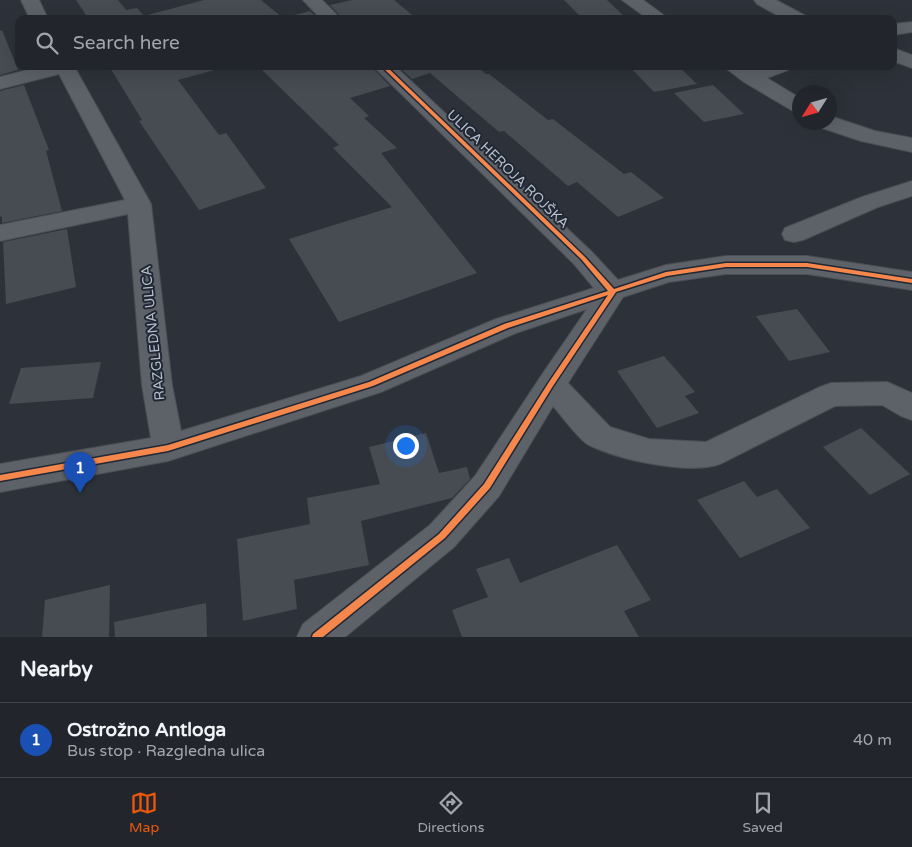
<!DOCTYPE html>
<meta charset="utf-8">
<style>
:root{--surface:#22262c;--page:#2a2e34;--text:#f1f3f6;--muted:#a2a5a9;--line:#3f4348;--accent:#ea580c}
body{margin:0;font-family:"Varela Round",sans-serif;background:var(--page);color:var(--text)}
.compass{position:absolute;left:792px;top:85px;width:45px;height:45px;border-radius:50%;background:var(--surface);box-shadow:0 5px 20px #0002;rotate:233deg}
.you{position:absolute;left:405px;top:445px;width:18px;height:18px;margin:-12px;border:4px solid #fff;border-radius:50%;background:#1a73e8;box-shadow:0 0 0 8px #1a73e833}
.badge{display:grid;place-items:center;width:32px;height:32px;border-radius:50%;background:var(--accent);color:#fff;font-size:16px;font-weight:700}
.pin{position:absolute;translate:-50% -41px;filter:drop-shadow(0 1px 2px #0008)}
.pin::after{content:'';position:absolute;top:26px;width:18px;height:15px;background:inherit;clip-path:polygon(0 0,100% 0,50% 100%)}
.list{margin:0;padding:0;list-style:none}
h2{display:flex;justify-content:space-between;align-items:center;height:65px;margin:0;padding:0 20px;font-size:21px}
h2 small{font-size:16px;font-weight:400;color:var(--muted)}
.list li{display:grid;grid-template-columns:32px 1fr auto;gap:15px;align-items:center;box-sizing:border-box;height:75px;padding:0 20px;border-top:1px solid var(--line)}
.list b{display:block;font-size:19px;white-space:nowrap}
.list p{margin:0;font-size:16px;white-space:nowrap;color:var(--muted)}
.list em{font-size:16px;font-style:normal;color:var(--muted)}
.icon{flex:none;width:28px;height:28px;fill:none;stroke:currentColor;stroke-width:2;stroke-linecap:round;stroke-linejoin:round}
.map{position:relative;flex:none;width:912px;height:637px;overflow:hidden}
.search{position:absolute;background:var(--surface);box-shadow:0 5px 20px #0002;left:15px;right:15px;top:15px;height:55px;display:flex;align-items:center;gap:12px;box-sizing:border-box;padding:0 18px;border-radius:10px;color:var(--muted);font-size:19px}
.sheet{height:140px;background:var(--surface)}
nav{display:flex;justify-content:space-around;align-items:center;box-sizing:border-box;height:70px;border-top:1px solid var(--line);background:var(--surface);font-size:14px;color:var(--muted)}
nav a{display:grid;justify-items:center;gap:2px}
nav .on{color:var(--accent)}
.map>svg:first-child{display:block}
</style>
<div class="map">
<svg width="912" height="637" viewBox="0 0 912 637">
<rect width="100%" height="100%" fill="#2d323a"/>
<g fill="#474b52">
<polygon points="76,0 118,0 126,10 137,8 144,16 204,0 261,0 283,18 310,11 318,19 82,19 80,16 86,15"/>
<polygon points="352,0 394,0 417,19 343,19 330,5"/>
<polygon points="564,0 607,0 627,19 583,19"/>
<polygon points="2,30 18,70 0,75 0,31"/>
<polygon points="109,66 229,66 178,80 219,135 226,133 266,188 199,210 139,121 142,120"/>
<polygon points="258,66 371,66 390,86 350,98 369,116 364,118 397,148 381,153 477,273 339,322 289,239 392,207 333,148 339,145"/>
<polygon points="398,66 476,66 486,74 489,74 548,120 553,119 624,174 631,172 664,198 618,217 577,182 568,186 504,131 499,132 430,73 412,79"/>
<polygon points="629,66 678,66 697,84 654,92"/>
<polygon points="24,85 49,150 46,151 62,211 2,223 2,216 0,217 0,91"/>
<polygon points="713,85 744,114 704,122 674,93"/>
<polygon points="67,229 76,287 6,304 3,242"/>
<polygon points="797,309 830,352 789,361 756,316"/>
<polygon points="664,356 695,392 685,396 699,413 657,428 617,371"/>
<polygon points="101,362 93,398 9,404 21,368"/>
<polygon points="861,428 910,474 870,495 823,447"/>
<polygon points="426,433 439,473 467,467 470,479 452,498 361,521 369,565 294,580 297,609 243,621 237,539 310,524 307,498 380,484 369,447"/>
<polygon points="744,481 757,497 777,489 810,528 740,558 697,500"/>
<polygon points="617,545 651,600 624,611 639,637 462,637 452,610 488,597 476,569 509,558 520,583"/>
<polygon points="110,585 109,637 42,637 45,600"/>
<polygon points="206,603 207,637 115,637 114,622"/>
</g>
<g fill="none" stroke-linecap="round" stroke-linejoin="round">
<defs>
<g id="minor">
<polygon points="21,0 39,0 48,19 30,19"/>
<polygon points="303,0 322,0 341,19 321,19"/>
<polygon points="622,0 643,0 669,19 648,19"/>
<polygon points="754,0 776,0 804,15 807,19 784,19 757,4"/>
<polygon points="912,22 912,32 893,35 893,24"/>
<polygon points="893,48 912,55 912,68 893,61"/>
<path d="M43,66H74L151,204L172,385L181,431L361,376L496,319L594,288L574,264L373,66H395L592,252L618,280L666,265L726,256H807L912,272V290L807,274H726L669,282L623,297L568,383L610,427L649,439L706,442L820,387L831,383L887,382L912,393V420L901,416L882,405L835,406L720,464C689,475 619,460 589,445C580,441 561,415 553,406L499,496L454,547L345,637H297L303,624L430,525L475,476L541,376L587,309L516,333L381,392L168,461L0,492V464L151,438L142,385L128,214L0,241V225L125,200L59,74L0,89V77Z"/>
<polygon points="723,66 747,66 753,70 763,66 791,66 788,70 767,78 800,98 800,113 793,111 744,82"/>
<polygon points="830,116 875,131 912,138 912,152 861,141 819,127 817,122 830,122"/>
<polygon points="912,181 912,196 878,207 803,240 794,242 785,240 782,234 785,228 862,197"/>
</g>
</defs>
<use href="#minor" stroke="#4b4e54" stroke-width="2"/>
<use href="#minor" fill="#5d6168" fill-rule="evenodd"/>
<defs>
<polygon id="cycleway" points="381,66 386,66 585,257 614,289 666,272 726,263 807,263 912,279 912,283 807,267 726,267 667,276 616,292 553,386 490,488 445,538 323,637 312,637 313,634 439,534 484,484 549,382 608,295 508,328 373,386 168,451 0,481 0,475 168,445 369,382 504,324 608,291 581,259"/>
</defs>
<use href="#cycleway" stroke="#202835" stroke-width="3"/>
<use href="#cycleway" fill="#f5874c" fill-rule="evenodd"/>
</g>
<g text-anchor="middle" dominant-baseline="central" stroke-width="4" stroke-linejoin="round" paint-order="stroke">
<g font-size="14" fill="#b8beca" stroke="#202835">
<text transform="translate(508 169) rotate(44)">ULICA HEROJA ROJŠKA</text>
<text transform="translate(153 333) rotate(-96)">RAZGLEDNA ULICA</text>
</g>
</g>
</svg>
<svg class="compass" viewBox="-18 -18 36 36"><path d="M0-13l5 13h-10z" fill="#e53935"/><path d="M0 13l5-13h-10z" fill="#a2a5a9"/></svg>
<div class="you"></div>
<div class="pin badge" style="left:80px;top:493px;background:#1a4fb4">1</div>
<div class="search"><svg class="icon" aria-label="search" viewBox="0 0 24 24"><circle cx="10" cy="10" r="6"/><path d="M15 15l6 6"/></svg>Search here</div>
</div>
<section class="sheet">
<h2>Nearby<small></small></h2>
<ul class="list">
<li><span class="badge" style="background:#1a4fb4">1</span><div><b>Ostrožno Antloga</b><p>Bus stop · Razgledna ulica</p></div><em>40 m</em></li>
</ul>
</section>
<nav>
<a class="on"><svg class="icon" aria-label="map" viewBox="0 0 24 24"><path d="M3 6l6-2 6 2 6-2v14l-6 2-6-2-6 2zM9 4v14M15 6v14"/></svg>Map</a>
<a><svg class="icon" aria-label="directions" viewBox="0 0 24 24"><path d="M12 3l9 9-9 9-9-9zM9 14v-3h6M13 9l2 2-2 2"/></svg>Directions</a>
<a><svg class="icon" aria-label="saved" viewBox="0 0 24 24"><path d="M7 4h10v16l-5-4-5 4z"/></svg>Saved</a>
</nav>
